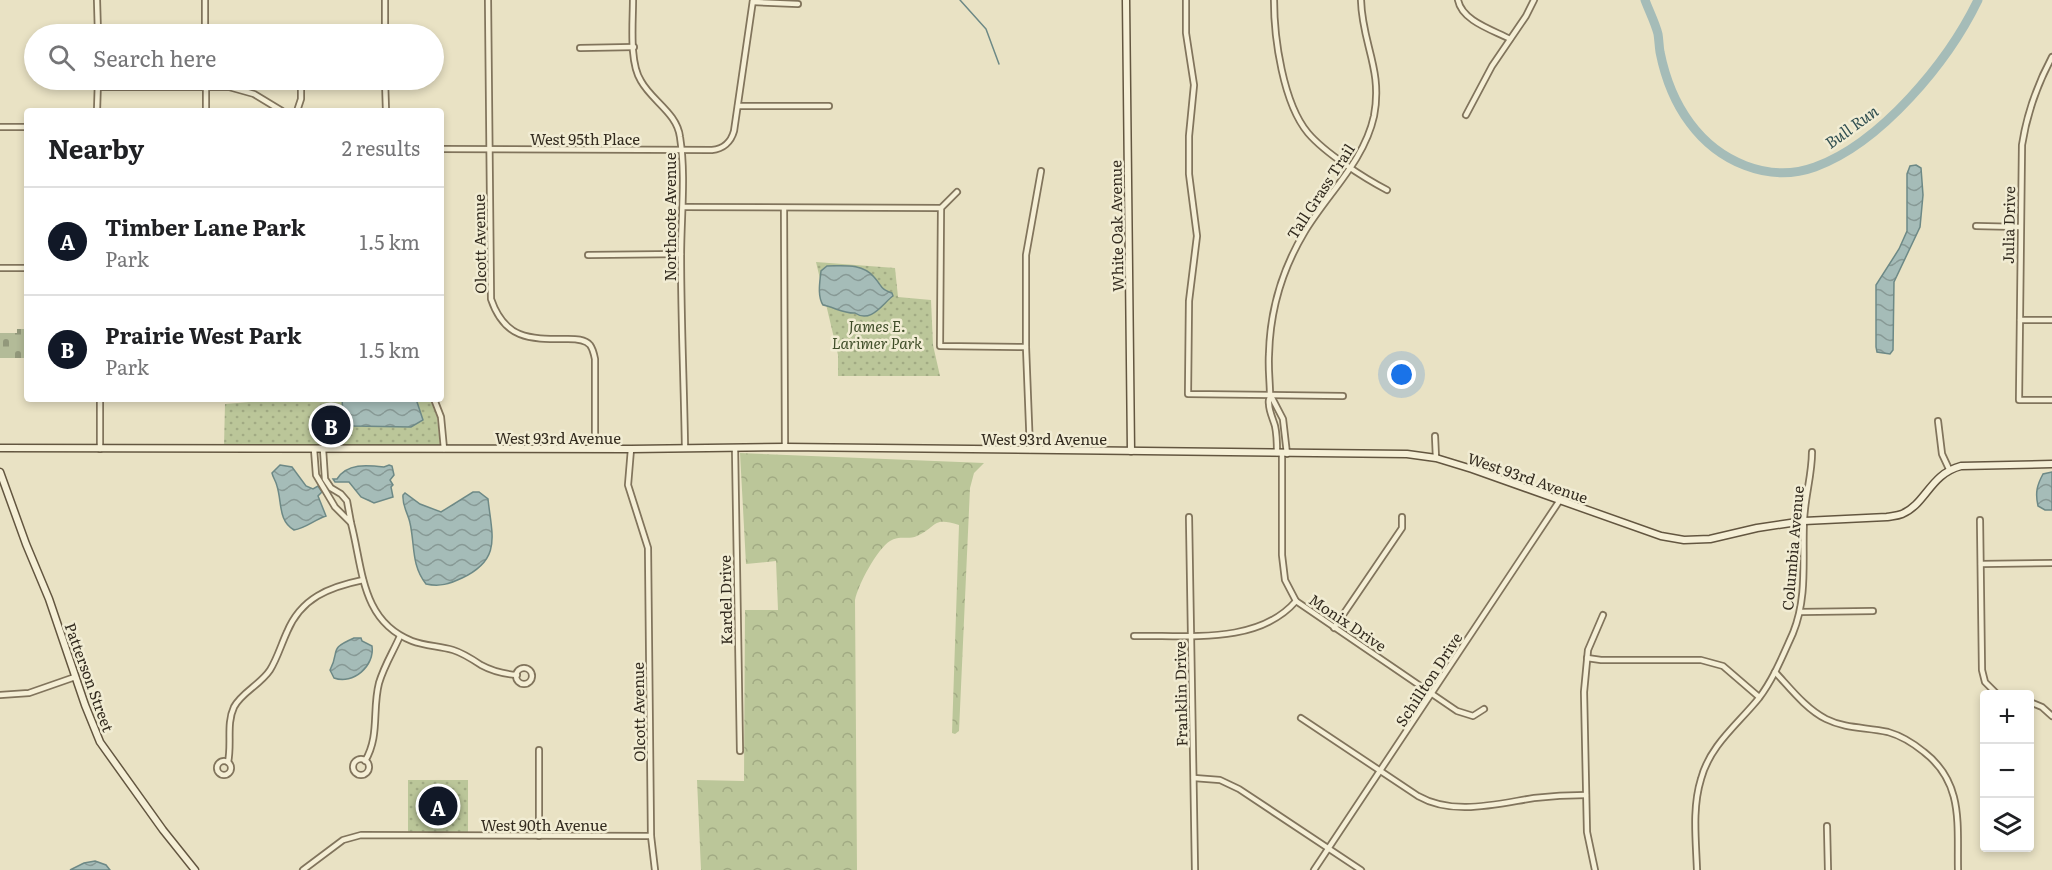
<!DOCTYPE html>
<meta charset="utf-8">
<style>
:root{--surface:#fff;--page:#f6f6f6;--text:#202124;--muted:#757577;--line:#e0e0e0;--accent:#111827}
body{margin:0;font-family:Literata,serif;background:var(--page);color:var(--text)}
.controls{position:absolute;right:18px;bottom:18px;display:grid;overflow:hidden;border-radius:6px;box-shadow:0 3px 9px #0003}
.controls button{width:54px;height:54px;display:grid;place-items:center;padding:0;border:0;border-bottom:2px solid var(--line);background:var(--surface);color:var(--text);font:30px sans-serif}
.you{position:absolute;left:1402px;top:375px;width:21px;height:21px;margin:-15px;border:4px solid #fff;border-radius:50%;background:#1a73e8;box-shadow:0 0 0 9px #1a73e833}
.badge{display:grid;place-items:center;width:39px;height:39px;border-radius:50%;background:var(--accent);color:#fff;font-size:20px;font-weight:700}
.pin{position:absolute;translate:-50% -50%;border:3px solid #fff;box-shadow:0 2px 6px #0006}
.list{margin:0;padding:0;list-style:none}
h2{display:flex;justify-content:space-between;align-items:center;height:78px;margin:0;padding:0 24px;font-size:26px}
h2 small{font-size:20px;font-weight:400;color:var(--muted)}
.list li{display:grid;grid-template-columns:39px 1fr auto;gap:18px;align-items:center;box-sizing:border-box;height:108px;padding:0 24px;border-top:2px solid var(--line)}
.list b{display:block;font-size:22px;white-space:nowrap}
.list p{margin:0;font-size:20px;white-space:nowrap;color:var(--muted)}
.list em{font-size:20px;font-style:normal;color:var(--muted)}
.icon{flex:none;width:33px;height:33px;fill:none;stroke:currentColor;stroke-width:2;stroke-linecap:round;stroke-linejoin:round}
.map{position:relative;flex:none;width:2052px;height:870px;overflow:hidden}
.search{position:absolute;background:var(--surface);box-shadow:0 3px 9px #0003;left:24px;top:24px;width:420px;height:66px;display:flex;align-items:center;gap:15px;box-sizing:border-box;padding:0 21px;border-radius:33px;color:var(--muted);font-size:22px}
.panel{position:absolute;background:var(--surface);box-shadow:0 3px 9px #0003;left:24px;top:108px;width:420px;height:294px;border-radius:6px}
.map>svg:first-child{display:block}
</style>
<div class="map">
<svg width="2052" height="870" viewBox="0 0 2052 870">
<defs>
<pattern id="forest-crowns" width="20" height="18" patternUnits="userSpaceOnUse" patternTransform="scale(1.5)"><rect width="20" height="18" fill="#bbc699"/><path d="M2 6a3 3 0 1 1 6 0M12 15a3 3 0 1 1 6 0" fill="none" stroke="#a1aa83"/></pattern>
<pattern id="cemetery-stones" width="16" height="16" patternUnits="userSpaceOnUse" patternTransform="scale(1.5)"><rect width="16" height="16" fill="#b3bb98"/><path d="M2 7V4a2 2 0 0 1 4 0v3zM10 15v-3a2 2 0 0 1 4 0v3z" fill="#92987b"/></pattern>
<pattern id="park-dots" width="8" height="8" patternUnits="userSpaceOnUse" patternTransform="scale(1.5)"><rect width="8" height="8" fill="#bbc699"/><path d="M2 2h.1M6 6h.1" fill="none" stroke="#a1aa83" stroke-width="1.8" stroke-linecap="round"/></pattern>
<pattern id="water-waves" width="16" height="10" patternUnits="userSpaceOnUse" patternTransform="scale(1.5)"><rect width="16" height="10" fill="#a5bcb8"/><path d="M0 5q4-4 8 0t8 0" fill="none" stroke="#879995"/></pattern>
</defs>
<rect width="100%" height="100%" fill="#e9e2c4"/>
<path fill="url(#forest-crowns)" d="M740,453L984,463L974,473L970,488L959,731L955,734L952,733L959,525C932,516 937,527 917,536C909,540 899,535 890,541C877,549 858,585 855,600L857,870H701L697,780L744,781L745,610H778L776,561L746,564Z"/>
<polygon fill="url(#cemetery-stones)" points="17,329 27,329 27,358 0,358 0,333 17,333"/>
<g fill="url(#park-dots)">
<polygon points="816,262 895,268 898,297 931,300 933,345 940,376 838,376 838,355"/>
<polygon points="249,399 430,399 437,417 440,444 434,447 224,446 225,404 249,402"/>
<polygon points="408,780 468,780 468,833 408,832"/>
</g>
<g fill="url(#water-waves)" stroke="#6d8986" stroke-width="1.5">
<polygon points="1916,165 1921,168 1923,195 1920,227 1894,282 1893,350 1890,354 1877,352 1876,347 1876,285 1899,249 1907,231 1907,174 1910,166"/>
<path d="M827,266C843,266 862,263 874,277C883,287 879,288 892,293L893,296C883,303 871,324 855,313C846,314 833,307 823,305C817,296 820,281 821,271Z"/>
<path d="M342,399H416L423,420L411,427L354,426C342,420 343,411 342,399Z"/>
<path d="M280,465L292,467L306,486L313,489L318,486L322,492L318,496L326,516C314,520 306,528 294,530C278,521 282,502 277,486C276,481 273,478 272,473Z"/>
<path d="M389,465L392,466L394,475L390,480L393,485L391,487L393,497L374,503L361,497L349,482H335L333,479H337C347,463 367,465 384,467Z"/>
<path d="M2052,472V510H2045L2038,506C2035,493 2037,485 2043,474Z"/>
<path d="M473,492H479L488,499C492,536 502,559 462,578C449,584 440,587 426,584C411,565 415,545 410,523C408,513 402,506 403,495L405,493L420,504L441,512Z"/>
<path d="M354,638H361L362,641L372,646C375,666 353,685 334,678L330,670C341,649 327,650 354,638Z"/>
<polygon points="95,861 106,865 110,870 70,870 84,863"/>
</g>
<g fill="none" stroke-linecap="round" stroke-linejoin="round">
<polyline stroke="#6d8986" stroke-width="1.5" points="960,0 986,29 999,64"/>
<path stroke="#a5bcb8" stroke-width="9" d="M1645,0C1649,11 1655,22 1658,34C1659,40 1659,46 1660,52C1665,77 1675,103 1690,123C1718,161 1768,184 1815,167C1881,143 1948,62 1978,0"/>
<defs>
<g id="street">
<polyline points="97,0 98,34"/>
<polyline points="205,0 205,34"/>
<polyline points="385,0 385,34"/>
<path d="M488,0L491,299C505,340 530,339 568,339C575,339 585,339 590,345C593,349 594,354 595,359V449"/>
<path d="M633,0C633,23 629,62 641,81C652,101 677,113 680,137C686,176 681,216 681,256C681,320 684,384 685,448"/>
<polyline points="1186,0 1186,33 1194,85 1189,136 1189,174 1197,236 1189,301 1188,394 1343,396"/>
<path d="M1274,0C1274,38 1283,103 1308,133C1325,153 1364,178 1387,190"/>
<path d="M1458,0C1462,21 1493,30 1510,39"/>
<polyline points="753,2 798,4"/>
<polyline points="580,48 634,47"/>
<path d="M2052,57C2037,85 2027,113 2022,145L2019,400H2052"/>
<polyline points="206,80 206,111"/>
<polyline points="385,80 386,111"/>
<polyline points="98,87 229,87 254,94 282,111"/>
<polyline points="738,106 829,106"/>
<polyline points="97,111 98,80"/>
<polyline points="297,111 301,99 301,80"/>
<polyline points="1466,115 1492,66 1526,16 1534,0"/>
<polyline points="0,127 27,127"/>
<path d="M441,149L712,150C723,149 731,142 734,131L753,0"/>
<polyline points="957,192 941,208 940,346 1026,347"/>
<polyline points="683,207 941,208"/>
<polyline points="784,208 785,447"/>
<polyline points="1976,226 2020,227"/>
<polyline points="588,255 681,254"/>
<polyline points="0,268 27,268"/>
<polyline points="2020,320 2052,320"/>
<polyline points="1270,394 1283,419 1287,454"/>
<polyline points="100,399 100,449"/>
<polyline points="434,399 441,417 444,449"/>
<polyline points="1938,421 1942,454 1949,469"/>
<polyline points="1435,436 1436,458"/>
<polyline points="735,448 740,751"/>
<polyline points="314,449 316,475 335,507 351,523 347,501 341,494 331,488 325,479 323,449"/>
<polyline points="631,449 628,485 648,548 651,836 655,870"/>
<polyline points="1030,450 1026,347 1026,255 1041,171"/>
<path d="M1277,453C1277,444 1277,435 1275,426C1273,419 1269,411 1269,404C1268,398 1270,401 1270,395C1270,382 1268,368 1269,354C1270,312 1282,270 1304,233C1327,194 1364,162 1374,116C1383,69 1362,44 1361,0"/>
<polyline points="1282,454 1282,555 1285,580 1296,601 1457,711 1473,716 1484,709"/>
<polyline points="1189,517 1195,870"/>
<polyline points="1980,520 1982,670 1985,682 1997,694"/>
<path d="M351,523C363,569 361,621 412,641C425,646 439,646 453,650C463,653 472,659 481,665C492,671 504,674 517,675"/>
<polyline points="1981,564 2052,563"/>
<polyline points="1800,612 1873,611"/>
<polyline points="1334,628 1402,528 1402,517"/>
<path d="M1134,636C1187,635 1258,645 1296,601"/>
<polyline points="1587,658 1601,660 1701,660 1723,666 1759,697"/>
<circle cx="524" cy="676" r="8"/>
<path d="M1775,672C1790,688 1806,709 1826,719C1846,729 1866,727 1888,732C1902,736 1913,743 1924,752C1964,783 1957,824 1958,870"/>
<polyline points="0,695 29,693 75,677"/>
<polyline points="2030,702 2042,707 2052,716"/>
<path d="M1301,718L1418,796C1453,816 1496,804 1534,798C1551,796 1568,795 1586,795"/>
<polyline points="539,750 539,836"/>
<circle cx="361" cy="767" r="8"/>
<circle cx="224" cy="768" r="7"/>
<path d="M365,761C380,736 372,710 379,683C384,666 393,652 400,636"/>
<path d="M228,762C232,744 226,724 234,707C242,692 260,685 270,670C277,659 281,645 287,632C301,598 329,587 363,580"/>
<polyline points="1194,778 1220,780 1239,789 1361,870"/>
<polyline points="1827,826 1828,870"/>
<polyline points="303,870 343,840 361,835 651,836"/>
<polyline points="1314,870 1560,500"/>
<polyline points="1595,870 1587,832 1584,692 1588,650 1603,615"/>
<path d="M1697,870C1696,840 1692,808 1701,779C1710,745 1738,724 1759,698C1774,678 1783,655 1793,633C1808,596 1802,558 1804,520C1805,496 1812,475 1812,452"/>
</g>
<g id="secondary">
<polyline points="1126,0 1131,451"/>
<path d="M0,448L631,449L785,447L1407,454L1436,458L1472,469L1661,536L1684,540L1710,539L1757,528L1804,521L1887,517C1892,516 1897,516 1902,514C1926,504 1930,474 1961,466L2052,464"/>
<polyline points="0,472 26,544 49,599 85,705 100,742 163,830 195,870"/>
</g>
</defs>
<use href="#street" stroke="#81745c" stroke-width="8"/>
<use href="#secondary" stroke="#635640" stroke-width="9"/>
<use href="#street" stroke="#f5efd6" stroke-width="4.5"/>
<use href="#secondary" stroke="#f5efd6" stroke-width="6"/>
</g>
<g text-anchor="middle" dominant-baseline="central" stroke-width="5" stroke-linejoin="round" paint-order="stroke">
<g font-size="15" fill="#332b1f" stroke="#f1ecd3">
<text x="585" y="138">West 95th Place</text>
<text transform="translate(1320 191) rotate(-57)">Tall Grass Trail</text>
<text transform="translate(669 217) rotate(-90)">Northcote Avenue</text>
<text transform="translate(2008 225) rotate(-89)">Julia Drive</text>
<text transform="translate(1116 226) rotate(-91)">White Oak Avenue</text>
<text transform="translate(479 244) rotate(-91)">Olcott Avenue</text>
<text x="558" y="437">West 93rd Avenue</text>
<text x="1044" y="438">West 93rd Avenue</text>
<text transform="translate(1528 477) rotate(19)">West 93rd Avenue</text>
<text transform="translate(1792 548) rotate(-85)">Columbia Avenue</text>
<text transform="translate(725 600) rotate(-91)">Kardel Drive</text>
<text transform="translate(1348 622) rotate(34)">Monix Drive</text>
<text transform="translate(90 677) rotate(70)">Patterson Street</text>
<text transform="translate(1428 679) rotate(-57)">Schillton Drive</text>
<text transform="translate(1180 694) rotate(-91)">Franklin Drive</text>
<text transform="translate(638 712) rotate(-91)">Olcott Avenue</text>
<text x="544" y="824">West 90th Avenue</text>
</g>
<g font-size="15" font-style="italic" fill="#3f4d28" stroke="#f1ecd3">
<text x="877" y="325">James E.<tspan x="877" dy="17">Larimer Park</tspan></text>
</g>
<g font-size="16" font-style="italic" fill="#304f51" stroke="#f1ecd3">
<text transform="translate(1851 126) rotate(-36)">Bull Run</text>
</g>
</g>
</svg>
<div class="controls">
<button>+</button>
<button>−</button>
<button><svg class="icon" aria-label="layers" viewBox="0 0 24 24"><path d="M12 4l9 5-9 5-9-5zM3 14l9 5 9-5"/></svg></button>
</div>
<div class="you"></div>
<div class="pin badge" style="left:438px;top:806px">A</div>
<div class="pin badge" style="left:331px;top:425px">B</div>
<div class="search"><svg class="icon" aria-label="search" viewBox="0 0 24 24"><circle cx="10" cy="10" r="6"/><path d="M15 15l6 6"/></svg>Search here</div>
<section class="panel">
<h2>Nearby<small>2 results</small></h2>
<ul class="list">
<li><span class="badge">A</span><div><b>Timber Lane Park</b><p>Park</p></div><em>1.5 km</em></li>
<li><span class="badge">B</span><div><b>Prairie West Park</b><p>Park</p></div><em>1.5 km</em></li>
</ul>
</section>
</div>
